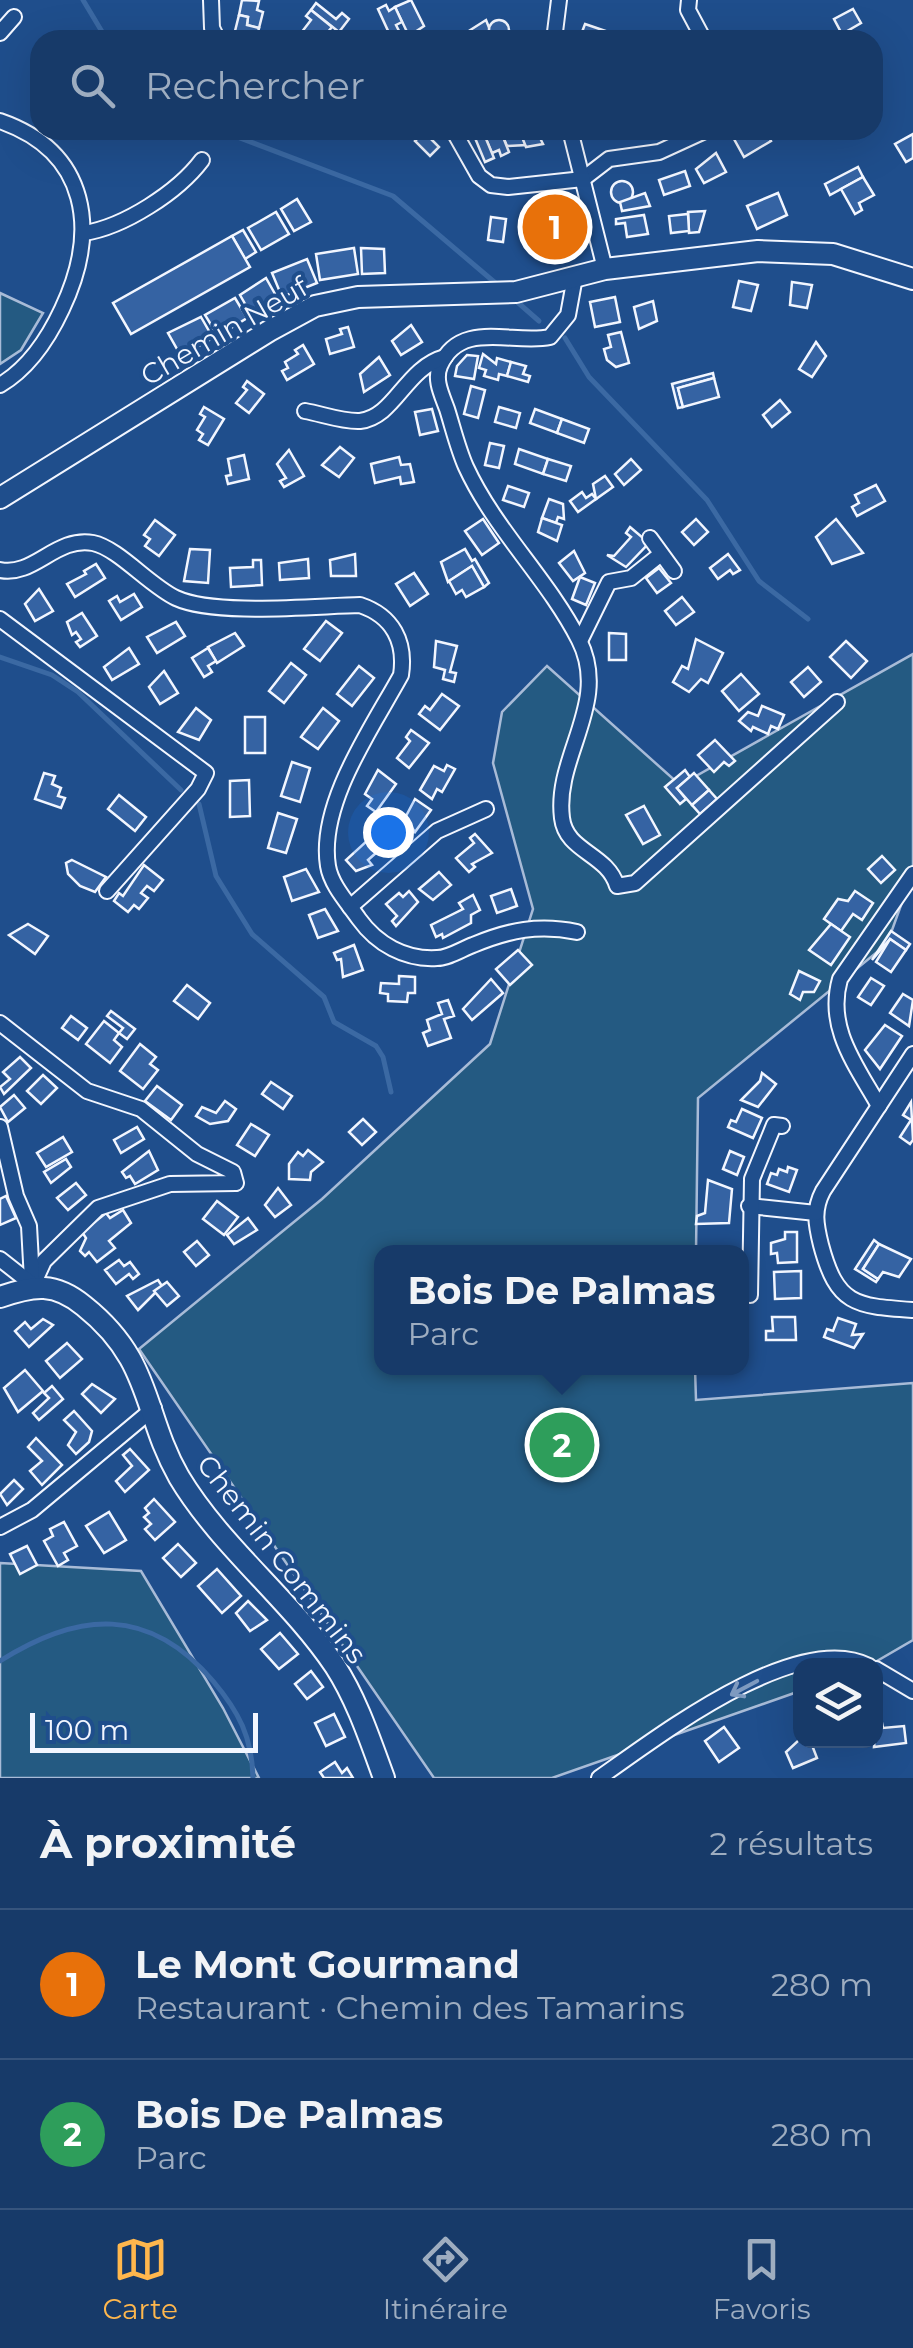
<!DOCTYPE html>
<html lang="fr">
<meta charset="utf-8">
<style>
:root{--surface:#173a69;--page:#244571;--text:#f1f3f6;--muted:#9eadc0;--line:#36547d;--accent:#ffb74d}
body{margin:0;font-family:Montserrat,sans-serif;background:var(--page);color:var(--text)}
.controls{position:absolute;right:30px;bottom:30px;display:grid;overflow:hidden;border-radius:20px;box-shadow:0 10px 40px #0002}
.controls button{width:90px;height:90px;display:grid;place-items:center;padding:0;border:0;border-bottom:2px solid var(--line);background:var(--surface);color:var(--text);font:50px sans-serif}
.scale{position:absolute;left:30px;bottom:25px;width:228px;box-sizing:border-box;padding-left:10px;border:5px solid #f2f6ff;border-top:0;font-size:28px;line-height:35px;white-space:nowrap;color:#f2f6ff;-webkit-text-stroke:8px #1f4e8c;paint-order:stroke}
.you{position:absolute;left:388px;top:832px;width:35px;height:35px;margin:-25px;border:8px solid #fff;border-radius:50%;background:#1a73e8;box-shadow:0 0 0 15px #1a73e833}
.badge{display:grid;place-items:center;width:65px;height:65px;border-radius:50%;background:var(--accent);color:#fff;font-size:32px;font-weight:700}
.pin{position:absolute;translate:-50% -50%;border:5px solid #fff;box-shadow:0 2px 10px #0006}
.popup{position:absolute;left:374px;top:1245px;width:375px;height:130px;box-sizing:border-box;display:grid;place-content:center;border-radius:20px;background:var(--surface);filter:drop-shadow(0 2px 8px #0005);font-size:32px;white-space:nowrap;color:var(--muted)}
.popup b{font-size:38px;color:var(--text)}
.popup::after{content:'';position:absolute;left:50%;top:100%;margin-left:-20px;border:20px solid transparent;border-top-color:var(--surface)}
.list{margin:0;padding:0;list-style:none}
h2{display:flex;justify-content:space-between;align-items:center;height:130px;margin:0;padding:0 40px;font-size:42px}
h2 small{font-size:32px;font-weight:400;color:var(--muted)}
.list li{display:grid;grid-template-columns:65px 1fr auto;gap:30px;align-items:center;box-sizing:border-box;height:150px;padding:0 40px;border-top:2px solid var(--line)}
.list b{display:block;font-size:38px;white-space:nowrap}
.list p{margin:0;font-size:32px;white-space:nowrap;color:var(--muted)}
.list em{font-size:32px;font-style:normal;color:var(--muted)}
.icon{flex:none;width:55px;height:55px;fill:none;stroke:currentColor;stroke-width:2;stroke-linecap:round;stroke-linejoin:round}
.map{position:relative;flex:none;width:913px;height:1778px;overflow:hidden}
.search{position:absolute;background:var(--surface);box-shadow:0 10px 40px #0002;left:30px;right:30px;top:30px;height:110px;display:flex;align-items:center;gap:25px;box-sizing:border-box;padding:0 35px;border-radius:30px;color:var(--muted);font-size:38px}
.sheet{height:430px;background:var(--surface)}
nav{display:flex;justify-content:space-around;align-items:center;box-sizing:border-box;height:140px;border-top:2px solid var(--line);background:var(--surface);font-size:28px;color:var(--muted)}
nav a{display:grid;justify-items:center;gap:5px}
nav .on{color:var(--accent)}
.map>svg:first-child{display:block}
</style>
<div class="map">
<svg width="913" height="1778" viewBox="0 0 913 1778">
<rect width="100%" height="100%" fill="#1f4e8c"/>
<g fill="#245a82" stroke="#a8bbd7" stroke-width="2.5">
<polygon points="0,293 43,313 21,350 0,364"/>
<polygon points="913,654 913,872 887,944 698,1098 696,1252 382,1252 382,1368 695,1368 696,1400 913,1383 913,1640 870,1665 800,1666 800,1691 552,1778 434,1778 139,1349 322,1199 490,1044 533,909 493,763 502,712 547,666 680,785"/>
<polygon points="0,1563 141,1571 223,1708 259,1778 0,1778"/>
</g>
<g fill="none" stroke-linecap="round" stroke-linejoin="round">
<g stroke="#3b69a3" stroke-width="5">
<polyline points="83,0 107,40"/>
<polyline points="219,130 393,196 499,286"/>
<polyline points="515,300 539,321"/>
<polyline points="565,338 589,377 707,500 759,581 808,619"/>
<polyline points="0,657 52,675 78,692 181,790"/>
<polyline points="199,804 216,876 252,934 324,997 334,1022 376,1046 383,1057 391,1092"/>
<path d="M0,1661C79,1611 149,1606 213,1681C239,1712 252,1737 253,1778"/>
</g>
</g>
<g fill="#3563a3" stroke="#f2f6ff" stroke-width="2.5">
<polygon points="242,0 259,1 257,10 263,12 259,28 247,25 248,17 239,15"/>
<polygon points="411,0 424,26 409,36 395,7"/>
<polygon points="316,3 336,19 342,13 349,19 339,32 311,10"/>
<polygon points="386,5 389,11 395,7 402,22 396,25 399,31 390,35 378,9"/>
<polygon points="853,9 861,23 842,34 834,19"/>
<polygon points="311,10 332,27 322,39 317,35 310,40 301,33 311,20 306,16"/>
<polygon points="239,15 248,17 247,25 259,28 257,37 233,39"/>
<polygon points="486,20 494,40 466,40 464,34"/>
<circle cx="499" cy="30" r="10"/>
<polygon points="585,24 632,40 579,40"/>
<polygon points="525,130 520,132 526,145 507,146 501,132"/>
<polygon points="536,130 543,144 526,147 520,132"/>
<polygon points="754,130 765,130 771,141 744,157 734,139 747,132 751,138 757,134"/>
<polygon points="424,132 439,147 430,156 415,141"/>
<polygon points="501,132 509,152 501,156 499,150 492,153 486,139"/>
<polygon points="484,134 494,158 485,162 475,138"/>
<polygon points="913,134 913,158 906,162 895,144"/>
<polygon points="716,153 726,172 704,183 696,169"/>
<polygon points="858,167 863,177 830,195 825,184"/>
<polygon points="685,171 690,186 664,195 659,180"/>
<polygon points="863,177 874,195 859,203 862,210 855,214 841,189"/>
<circle cx="622" cy="192" r="11"/>
<polygon points="645,193 650,206 622,211 620,202"/>
<polygon points="778,193 787,215 757,229 747,206"/>
<polygon points="297,199 311,222 294,231 281,209"/>
<polygon points="705,211 699,232 689,233 688,212"/>
<polygon points="276,212 289,234 261,250 248,228"/>
<polygon points="688,214 689,231 671,233 669,216"/>
<polygon points="644,215 648,234 627,237 625,223 616,224 616,219"/>
<polygon points="491,217 506,219 503,242 488,240"/>
<polygon points="243,230 256,252 245,259 232,236"/>
<polygon points="232,236 250,267 131,334 113,303"/>
<polygon points="354,248 358,274 320,280 316,254"/>
<polygon points="361,248 384,249 385,273 362,274"/>
<polygon points="307,259 317,283 282,297 272,273"/>
<polygon points="266,278 279,301 252,316 240,295"/>
<polygon points="739,281 758,285 751,311 733,307"/>
<polygon points="792,282 812,285 807,308 790,305"/>
<polygon points="615,297 620,322 595,327 590,302"/>
<polygon points="235,298 247,318 218,336 205,315"/>
<polygon points="653,301 657,321 639,329 634,307"/>
<polygon points="201,317 213,338 181,356 168,333"/>
<polygon points="411,325 422,342 401,355 392,341"/>
<polygon points="348,327 354,347 330,354 326,339 342,334 340,329"/>
<polygon points="621,332 629,363 616,367 607,360 604,349 611,347 608,335"/>
<polygon points="816,342 826,356 812,377 799,369"/>
<polygon points="303,345 314,364 287,380 282,371 288,368 285,362 298,354 295,350"/>
<polygon points="483,354 496,364 497,358 511,362 507,376 499,374 498,380 484,376 486,370 479,368"/>
<polygon points="467,355 478,356 474,379 455,376 457,366"/>
<polygon points="379,357 390,375 364,392 360,374"/>
<polygon points="511,362 526,366 523,374 530,376 528,382 507,376"/>
<polygon points="713,373 714,378 678,388 683,407 678,408 672,384"/>
<polygon points="714,378 719,397 683,407 678,388"/>
<polygon points="247,381 264,394 249,413 236,403 247,390 243,387"/>
<polygon points="471,386 485,390 478,418 464,414"/>
<polygon points="780,400 790,412 772,427 763,415"/>
<polygon points="204,407 224,419 208,445 199,440 203,434 197,430 205,417 200,414"/>
<polygon points="499,407 520,413 516,428 495,422"/>
<polygon points="432,409 438,431 420,435 415,412"/>
<polygon points="535,409 562,419 557,433 530,423"/>
<polygon points="562,419 589,429 584,443 557,433"/>
<polygon points="490,443 504,446 499,468 485,465"/>
<polygon points="340,447 354,458 339,477 322,465"/>
<polygon points="519,449 548,459 543,474 515,464"/>
<polygon points="289,450 304,476 284,487 280,481 286,478 277,464"/>
<polygon points="244,455 249,479 228,484 226,476 231,475 228,459"/>
<polygon points="399,457 401,465 410,464 414,482 401,484 400,477 375,483 371,464"/>
<polygon points="548,459 571,466 566,481 543,474"/>
<polygon points="631,459 641,470 624,485 615,474"/>
<polygon points="605,476 613,487 596,499 593,484"/>
<polygon points="876,485 885,501 857,516 852,507 859,503 855,495"/>
<polygon points="508,486 529,493 524,507 503,500"/>
<polygon points="582,492 586,498 592,494 596,499 578,512 570,501"/>
<polygon points="549,499 563,504 564,519 558,517 556,523 542,518"/>
<polygon points="542,518 562,525 557,541 538,532"/>
<polygon points="483,519 499,543 482,555 465,531"/>
<polygon points="696,519 708,532 694,545 682,532"/>
<polygon points="836,519 863,553 832,564 816,537"/>
<polygon points="155,520 175,535 159,556 145,546 150,539 144,535"/>
<polygon points="630,527 649,543 626,567 607,555 614,556 631,537 626,533"/>
<polygon points="190,549 210,550 208,583 184,581"/>
<polygon points="465,549 472,561 475,559 489,583 484,587 472,566 448,582 441,562"/>
<polygon points="574,551 585,573 573,581 559,563"/>
<polygon points="355,554 356,576 331,576 330,560"/>
<polygon points="728,554 740,570 733,574 730,570 718,579 710,568"/>
<polygon points="308,559 309,578 280,580 279,563"/>
<polygon points="253,560 261,560 262,585 231,587 230,568 253,567"/>
<polygon points="96,564 105,578 75,597 67,584 86,574 84,571"/>
<polygon points="472,566 484,587 466,597 462,590 456,594 449,581"/>
<polygon points="659,568 671,583 657,593 646,578"/>
<polygon points="414,573 428,594 410,606 396,584"/>
<polygon points="580,577 595,583 586,605 572,599"/>
<polygon points="39,589 53,611 35,621 25,604"/>
<polygon points="134,594 142,607 121,620 109,601 117,596 120,602"/>
<polygon points="682,597 694,612 676,625 665,611"/>
<polygon points="82,613 97,636 80,647 76,642 81,639 76,632 72,635 67,622"/>
<polygon points="326,621 342,633 320,661 304,649"/>
<polygon points="176,622 185,636 157,653 147,637"/>
<polygon points="235,633 244,646 217,663 208,647"/>
<polygon points="609,633 626,634 626,660 609,660"/>
<polygon points="696,639 723,653 708,683 701,679 689,692 673,682 682,666 688,669"/>
<polygon points="436,641 457,646 450,672 456,673 454,682 443,679 445,670 434,667"/>
<polygon points="846,641 867,661 851,678 830,657"/>
<polygon points="129,648 139,664 112,680 104,667"/>
<polygon points="208,648 216,661 208,666 212,672 204,677 192,658"/>
<polygon points="291,663 306,675 284,703 269,691"/>
<polygon points="359,666 374,678 352,706 337,694"/>
<polygon points="808,667 821,682 804,697 791,682"/>
<polygon points="164,671 178,693 160,704 149,687"/>
<polygon points="741,674 759,694 739,711 722,691"/>
<polygon points="442,694 459,706 440,730 419,714 425,706 430,710"/>
<polygon points="762,706 784,715 778,729 771,726 768,734 753,727 751,731 739,721 748,712 758,716"/>
<polygon points="196,708 211,720 199,740 178,732"/>
<polygon points="323,708 339,721 318,749 301,737"/>
<rect x="245" y="717" width="20" height="36"/>
<polygon points="411,730 429,743 409,768 397,758 410,741 406,737"/>
<polygon points="715,740 735,761 729,766 724,762 714,772 698,755"/>
<polygon points="292,762 310,768 300,802 281,796"/>
<polygon points="447,765 455,769 442,792 437,789 432,799 420,790 434,766 444,771"/>
<polygon points="378,770 396,784 376,812 367,806 372,799 365,794"/>
<polygon points="685,770 690,777 677,788 686,799 680,804 665,787"/>
<polygon points="44,773 55,776 52,784 61,788 58,796 65,798 61,808 35,799"/>
<polygon points="694,773 709,790 692,805 677,788"/>
<polygon points="249,780 250,816 230,817 230,781"/>
<polygon points="709,790 717,799 700,814 692,805"/>
<polygon points="119,795 146,817 135,831 108,809"/>
<polygon points="415,799 431,810 415,832 405,818"/>
<polygon points="644,806 660,835 643,844 626,815"/>
<polygon points="278,813 297,819 286,853 268,848"/>
<polygon points="475,834 492,853 472,864 475,867 469,872 456,858 474,843 470,838"/>
<polygon points="369,839 374,845 380,839 385,845 368,860 372,865 356,871 346,860"/>
<polygon points="882,856 895,870 881,883 868,869"/>
<polygon points="72,860 106,877 95,892 80,886 68,874 66,863"/>
<polygon points="144,865 163,880 154,891 147,886 141,893 148,898 139,909 134,905 128,912 114,901 119,893 123,896"/>
<polygon points="306,869 319,892 292,901 284,877"/>
<polygon points="439,872 451,885 433,900 419,889"/>
<polygon points="511,889 517,906 497,913 491,896"/>
<polygon points="409,891 418,902 396,926 392,921 397,916 386,904 399,893 403,897"/>
<polygon points="855,891 873,903 862,920 853,914 841,931 824,919 838,899 848,901"/>
<polygon points="473,895 480,910 471,915 471,923 443,938 442,934 436,937 431,925 463,909 459,903"/>
<polygon points="325,909 338,931 318,938 309,915"/>
<polygon points="28,924 48,936 35,954 9,935"/>
<polygon points="831,924 850,937 831,965 809,950"/>
<polygon points="891,931 910,944 906,950 890,939 872,960"/>
<polygon points="890,939 906,950 891,972 876,962"/>
<polygon points="354,945 363,970 343,977 341,959 337,960 334,953"/>
<polygon points="518,950 532,965 510,985 496,969"/>
<polygon points="799,971 820,981 814,992 803,992 800,1000 790,994"/>
<polygon points="399,976 415,977 415,993 408,993 407,1002 388,1001 388,994 380,993 381,983 399,984"/>
<polygon points="871,978 884,986 871,1005 858,997"/>
<polygon points="491,979 503,993 472,1020 463,1009"/>
<polygon points="187,985 210,1003 198,1019 174,1001"/>
<polygon points="903,994 913,1000 909,1026 890,1013"/>
<polygon points="448,1000 454,1016 444,1019 451,1038 428,1046 423,1033 430,1030 427,1020 442,1014 438,1003"/>
<polygon points="111,1011 135,1029 127,1039 119,1033 123,1028 107,1016"/>
<polygon points="71,1016 87,1028 78,1040 62,1028"/>
<polygon points="104,1021 119,1033 114,1040 122,1047 110,1063 86,1044"/>
<polygon points="885,1025 902,1036 880,1069 865,1050"/>
<polygon points="140,1044 156,1057 150,1064 158,1070 143,1089 120,1071"/>
<polygon points="20,1057 31,1068 4,1094 0,1087 10,1079 3,1072"/>
<polygon points="762,1073 776,1084 758,1107 741,1100 760,1081"/>
<polygon points="43,1075 57,1088 41,1104 27,1091"/>
<polygon points="271,1082 292,1096 283,1109 262,1094"/>
<polygon points="157,1086 182,1105 171,1120 145,1101"/>
<polygon points="14,1095 25,1108 8,1122 0,1107"/>
<polygon points="225,1101 236,1109 228,1121 210,1124 196,1116 202,1107 216,1113"/>
<polygon points="911,1102 913,1140 910,1144 900,1137 911,1120 903,1115"/>
<polygon points="742,1109 762,1118 753,1138 728,1127 731,1120 736,1122"/>
<polygon points="363,1119 376,1132 362,1145 349,1132"/>
<polygon points="251,1124 269,1135 255,1156 237,1145"/>
<polygon points="137,1127 144,1139 121,1153 114,1140"/>
<polygon points="63,1137 72,1152 46,1167 37,1153"/>
<polygon points="308,1150 323,1162 311,1172 310,1180 289,1179 289,1164 298,1152 303,1156"/>
<polygon points="149,1151 158,1170 135,1184 130,1176 126,1178 122,1172"/>
<polygon points="730,1151 744,1157 737,1175 723,1169"/>
<polygon points="66,1159 71,1167 51,1183 44,1172"/>
<polygon points="788,1167 797,1170 789,1192 767,1184 771,1173 777,1175 779,1169 787,1172"/>
<polygon points="708,1180 732,1189 729,1223 696,1224 697,1216 705,1213"/>
<polygon points="76,1183 86,1195 68,1210 57,1198"/>
<polygon points="278,1188 291,1205 275,1217 265,1205"/>
<polygon points="6,1196 16,1218 0,1225 0,1199"/>
<polygon points="217,1201 238,1217 224,1235 203,1219"/>
<polygon points="123,1210 131,1223 109,1241 115,1248 97,1262 89,1252 85,1256 80,1251 86,1238 82,1232 106,1213 110,1218"/>
<polygon points="248,1218 257,1230 234,1244 227,1235"/>
<polygon points="785,1232 797,1232 797,1262 778,1263 777,1253 771,1254 771,1243 785,1239"/>
<polygon points="874,1240 879,1244 863,1269 878,1279 876,1282 855,1269"/>
<polygon points="197,1241 209,1255 196,1266 184,1252"/>
<polygon points="879,1244 911,1259 899,1277 883,1272 878,1279 863,1269"/>
<polygon points="119,1260 124,1266 130,1262 139,1274 133,1279 129,1274 116,1284 105,1270"/>
<polygon points="801,1271 801,1298 775,1299 774,1272"/>
<polygon points="158,1280 162,1286 138,1310 127,1296"/>
<polygon points="167,1282 179,1296 167,1306 154,1291"/>
<polygon points="772,1317 795,1317 796,1340 766,1340 766,1331 773,1331"/>
<polygon points="838,1318 856,1324 852,1335 863,1334 854,1348 824,1337 827,1329 833,1331"/>
<polygon points="43,1319 53,1325 29,1347 15,1331 25,1322 31,1329"/>
<polygon points="67,1343 82,1359 60,1378 46,1361"/>
<polygon points="25,1370 43,1391 18,1412 4,1388"/>
<polygon points="92,1384 115,1399 101,1413 82,1394"/>
<polygon points="52,1386 63,1399 39,1420 33,1413 49,1398 44,1393"/>
<polygon points="74,1411 92,1431 89,1442 76,1454 68,1445 76,1432 64,1420"/>
<polygon points="36,1438 62,1465 42,1485 30,1471 42,1461 28,1447"/>
<polygon points="130,1449 149,1470 125,1492 116,1481 132,1466 123,1455"/>
<polygon points="14,1480 23,1489 7,1505 0,1494"/>
<polygon points="154,1499 175,1522 155,1540 145,1529 151,1524 144,1517 149,1513 145,1508"/>
<polygon points="109,1512 126,1540 104,1553 86,1526"/>
<polygon points="64,1522 77,1546 64,1553 68,1560 58,1566 44,1541 53,1536 50,1529"/>
<polygon points="178,1544 196,1563 181,1577 163,1558"/>
<polygon points="27,1546 37,1565 20,1574 10,1554"/>
<polygon points="217,1569 241,1596 222,1613 198,1586"/>
<polygon points="248,1601 267,1620 250,1631 236,1613"/>
<polygon points="280,1633 298,1654 279,1669 261,1649"/>
<polygon points="311,1671 323,1687 307,1699 295,1684"/>
<polygon points="334,1714 345,1737 326,1746 315,1723"/>
<polygon points="882,1723 883,1728 904,1726 906,1743 874,1747 876,1724"/>
<polygon points="724,1727 739,1748 719,1762 705,1741"/>
<polygon points="800,1739 810,1740 817,1758 793,1768 786,1752"/>
<polygon points="335,1762 342,1773 347,1768 353,1778 324,1778 320,1772"/>
</g>
<g fill="none" stroke-linecap="round" stroke-linejoin="round">
<defs>
<g id="street">
<polyline points="211,0 212,28 218,40"/>
<polyline points="689,0 688,10 704,40"/>
<polyline points="0,33 14,17"/>
<polyline points="554,40 559,0"/>
<path d="M0,121C89,152 99,231 62,309C48,339 29,368 0,385"/>
<polyline points="453,130 479,176 491,185 508,187 583,179 609,159 659,152 707,130"/>
<polyline points="570,130 605,269"/>
<path d="M84,233C124,227 178,192 202,160"/>
<path d="M575,277L568,315L550,337C514,345 460,319 440,366C434,380 442,395 447,409C453,428 458,449 466,467C495,530 548,579 579,640C611,703 554,756 562,818C566,852 607,853 617,886L635,883L837,702"/>
<path d="M305,411C322,414 343,422 360,421C395,417 405,368 445,357"/>
<polyline points="650,538 674,571"/>
<path d="M0,570C34,577 56,536 93,543C118,548 150,586 176,598C215,616 314,606 360,605C393,616 406,642 401,675C372,728 318,804 328,866C331,885 348,903 359,919C377,944 405,960 437,958C449,958 462,949 473,945C509,930 539,924 577,932"/>
<polyline points="0,619 206,773 198,789 107,891"/>
<polyline points="580,641 609,582 631,578 661,554"/>
<polyline points="350,907 437,831 486,809"/>
<polyline points="0,1023 87,1091 141,1109 197,1154 233,1172 236,1183 170,1184 98,1208 44,1261 33,1285"/>
<path d="M913,1054L823,1191C813,1210 816,1225 821,1245C837,1305 855,1306 913,1310"/>
<path d="M879,1106C856,1065 826,1028 840,979L913,874"/>
<polyline points="0,1127 16,1196 29,1226 32,1280"/>
<polyline points="749,1206 816,1213"/>
<polyline points="0,1259 33,1285"/>
<polyline points="750,1295 752,1179 774,1125 782,1126"/>
<polyline points="0,1527 32,1510 154,1408"/>
<polyline points="876,1669 913,1691"/>
<path d="M599,1778C658,1737 797,1629 869,1666"/>
</g>
<g id="secondary">
<polyline points="0,498 269,331 315,306 358,297 516,292 605,269 758,251 833,254 913,279"/>
<path d="M0,1297C34,1285 55,1282 84,1306C153,1361 142,1412 179,1477C221,1547 290,1599 335,1666C357,1700 370,1740 384,1778"/>
</g>
</defs>
<use href="#street" stroke="#f2f6ff" stroke-width="18"/>
<use href="#secondary" stroke="#f2f6ff" stroke-width="24"/>
<use href="#street" stroke="#1f4e8c" stroke-width="14"/>
<use href="#secondary" stroke="#1f4e8c" stroke-width="20"/>
</g>
<defs><path id="oneway-shaft" d="M-6 0H5M1.5-3L5.5 0L1.5 3" fill="none" stroke-width="1.6" stroke-linecap="round" stroke-linejoin="round" transform="scale(2.5)"/></defs>
<use stroke="#7e9ac0" href="#oneway-shaft" transform="translate(744 1688) rotate(152)"/>
<g text-anchor="middle" dominant-baseline="central" stroke-width="8" stroke-linejoin="round" paint-order="stroke">
<g font-size="28" fill="#f2f6ff" stroke="#1f4e8c">
<text transform="translate(224 331) rotate(-30)">Chemin Neuf</text>
<text transform="translate(282 1559) rotate(52)">Chemin Commins</text>
</g>
</g>
</svg>
<div class="controls">
<button><svg class="icon" aria-label="layers" viewBox="0 0 24 24"><path d="M12 4l9 5-9 5-9-5zM3 14l9 5 9-5"/></svg></button>
</div>
<div class="scale">100 m</div>
<div class="you"></div>
<div class="pin badge" style="left:555px;top:227px;background:#e8710a">1</div>
<div class="pin badge" style="left:562px;top:1445px;background:#2e9e5b">2</div>
<div class="popup"><b>Bois De Palmas</b>Parc</div>
<div class="search"><svg class="icon" aria-label="search" viewBox="0 0 24 24"><circle cx="10" cy="10" r="6"/><path d="M15 15l6 6"/></svg>Rechercher</div>
</div>
<section class="sheet">
<h2>À proximité<small>2 résultats</small></h2>
<ul class="list">
<li><span class="badge" style="background:#e8710a">1</span><div><b>Le Mont Gourmand</b><p>Restaurant · Chemin des Tamarins</p></div><em>280 m</em></li>
<li><span class="badge" style="background:#2e9e5b">2</span><div><b>Bois De Palmas</b><p>Parc</p></div><em>280 m</em></li>
</ul>
</section>
<nav>
<a class="on"><svg class="icon" aria-label="map" viewBox="0 0 24 24"><path d="M3 6l6-2 6 2 6-2v14l-6 2-6-2-6 2zM9 4v14M15 6v14"/></svg>Carte</a>
<a><svg class="icon" aria-label="directions" viewBox="0 0 24 24"><path d="M12 3l9 9-9 9-9-9zM9 14v-3h6M13 9l2 2-2 2"/></svg>Itinéraire</a>
<a><svg class="icon" aria-label="saved" viewBox="0 0 24 24"><path d="M7 4h10v16l-5-4-5 4z"/></svg>Favoris</a>
</nav>
